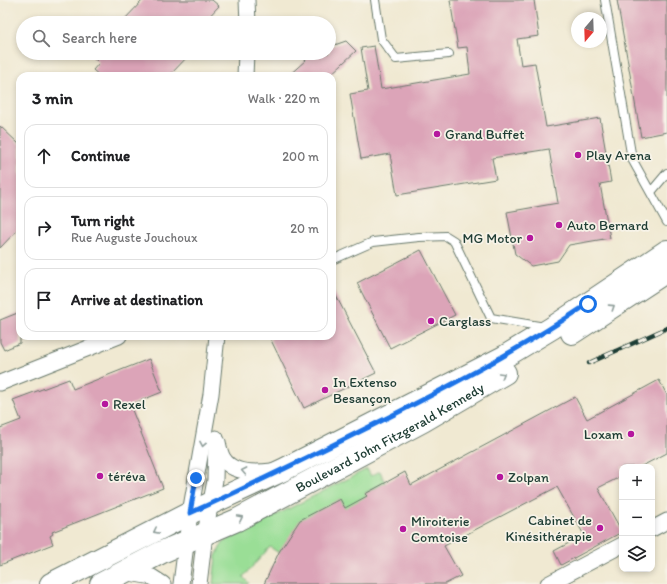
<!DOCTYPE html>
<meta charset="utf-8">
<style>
:root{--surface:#fff;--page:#f6f6f6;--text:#202124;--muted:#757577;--line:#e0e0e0}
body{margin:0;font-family:Itim,sans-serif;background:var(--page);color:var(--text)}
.controls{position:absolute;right:12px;bottom:12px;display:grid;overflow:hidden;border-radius:8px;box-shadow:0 2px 6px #0003}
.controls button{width:36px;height:36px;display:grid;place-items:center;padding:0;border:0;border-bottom:1px solid var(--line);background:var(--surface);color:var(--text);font:20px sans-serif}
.compass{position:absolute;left:571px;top:12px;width:36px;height:36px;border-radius:50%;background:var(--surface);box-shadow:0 2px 6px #0003;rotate:199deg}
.stop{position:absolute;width:12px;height:12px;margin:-9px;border:3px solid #1a73e8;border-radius:50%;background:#fff}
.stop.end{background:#1a73e8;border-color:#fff;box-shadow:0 1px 4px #0008}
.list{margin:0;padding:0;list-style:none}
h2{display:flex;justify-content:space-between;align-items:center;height:52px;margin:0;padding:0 16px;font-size:17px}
h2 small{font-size:13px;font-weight:400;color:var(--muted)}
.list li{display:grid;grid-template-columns:26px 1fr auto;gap:12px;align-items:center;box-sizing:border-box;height:64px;margin:0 8px 8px;padding:0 8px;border:1px solid var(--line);border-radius:12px}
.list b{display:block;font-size:15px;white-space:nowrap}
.list p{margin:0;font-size:13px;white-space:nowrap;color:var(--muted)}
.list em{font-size:13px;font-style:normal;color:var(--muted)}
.icon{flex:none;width:22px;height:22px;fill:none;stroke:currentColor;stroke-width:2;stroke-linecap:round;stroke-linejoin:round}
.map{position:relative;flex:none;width:667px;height:584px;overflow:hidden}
.search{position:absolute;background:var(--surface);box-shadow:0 2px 6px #0003;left:16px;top:16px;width:320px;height:44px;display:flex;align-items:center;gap:10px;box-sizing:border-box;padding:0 14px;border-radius:22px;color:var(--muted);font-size:15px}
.panel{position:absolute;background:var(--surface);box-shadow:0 2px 6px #0003;left:16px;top:72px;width:320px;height:268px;border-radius:12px}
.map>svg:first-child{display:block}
</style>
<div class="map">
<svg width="667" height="584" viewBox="0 0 667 584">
<rect width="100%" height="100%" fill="#f7f3e8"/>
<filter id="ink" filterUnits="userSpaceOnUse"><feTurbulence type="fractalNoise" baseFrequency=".025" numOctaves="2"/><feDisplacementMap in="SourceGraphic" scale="8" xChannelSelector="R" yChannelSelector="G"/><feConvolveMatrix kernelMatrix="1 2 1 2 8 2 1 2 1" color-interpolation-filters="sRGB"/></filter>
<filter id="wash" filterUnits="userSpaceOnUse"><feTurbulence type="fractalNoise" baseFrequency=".012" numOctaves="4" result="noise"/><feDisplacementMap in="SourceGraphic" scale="16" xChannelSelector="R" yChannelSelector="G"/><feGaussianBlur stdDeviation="0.9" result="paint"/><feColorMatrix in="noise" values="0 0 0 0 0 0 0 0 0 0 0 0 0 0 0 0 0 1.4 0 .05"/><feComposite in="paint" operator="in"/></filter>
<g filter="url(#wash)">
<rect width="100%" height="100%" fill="#f0e9d2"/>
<polygon fill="#9ade96" stroke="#5c8e65" points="367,469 371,476 380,471 385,483 365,493 367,496 348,515 340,499 279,553 270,547 243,577 249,583 247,584 213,584 216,556 223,542"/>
<g id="blocks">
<g fill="#dca4b8">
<polygon points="143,0 212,0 219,6 203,23 121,23"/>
<polygon points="450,0 534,0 539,36 517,39 521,65 535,63 546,127 600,118 611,182 600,184 610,238 569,245 558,261 531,266 515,254 507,212 558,203 549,149 492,158 496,179 397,195 390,154 361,159 350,94 368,91 361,48 374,46 381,89 470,74 467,47 458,48"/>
<polygon points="617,0 667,0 667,132 641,137"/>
<polygon points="346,41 356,51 329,76 288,76 306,60 300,53 329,53 329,47"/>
<polygon points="89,53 191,53 169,76 100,76 93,70 99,63"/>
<polygon points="0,126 20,145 20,227 0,248"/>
<polygon points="421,250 455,315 390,348 357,283"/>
<polygon points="332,288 376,373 304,408 269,336 332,336"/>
<polygon points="20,312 20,343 4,350 0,342 0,320"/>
<polygon points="149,359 162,392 130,405 163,488 52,532 53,534 50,536 53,544 0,565 0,428 21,420 13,400 69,379 73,389"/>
<polygon points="659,380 667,395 667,453 640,467 622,467 622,476 598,488 622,532 561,565 554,551 584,535 557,487 444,546 461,576 445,584 264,584 279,552 300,520 340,499 345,508 367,496 365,494 405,472 411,485 575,397 587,419"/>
</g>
</g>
</g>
<g filter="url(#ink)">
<use href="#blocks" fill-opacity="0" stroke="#68796b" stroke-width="1"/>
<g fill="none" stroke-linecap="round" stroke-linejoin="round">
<defs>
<g id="service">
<polyline points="375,0 381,39 396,59 449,54"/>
<polyline points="605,0 632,159 667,222"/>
<polyline points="651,192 667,173"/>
<polyline points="332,260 373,242 419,237 446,236 454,241 491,318 545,327"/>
</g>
<g id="minor">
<polyline points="247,0 248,23"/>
<polyline points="245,76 246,53"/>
<polyline points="0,383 119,336"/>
<path d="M218,442C219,447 220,453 223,458C232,474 256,473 272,471"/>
<polyline points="652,529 667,521"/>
<polyline points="124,572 152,577 163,584"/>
<polyline points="181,584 190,513 211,394 217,336"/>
<polyline points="199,584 205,534 215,480 216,438"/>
<polyline points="548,584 622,545"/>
</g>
<g id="primary">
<polyline points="572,333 667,271"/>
<polyline points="51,584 190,513 283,470 504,357 552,328 667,251"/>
<path id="s1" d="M101,584L162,552L237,520L423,421L505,373"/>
</g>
</defs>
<use href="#service" stroke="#68796b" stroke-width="10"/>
<use href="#minor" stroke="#68796b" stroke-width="17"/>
<use href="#primary" stroke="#68796b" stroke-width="24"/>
<use href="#service" stroke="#fff" stroke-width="8"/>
<use href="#minor" stroke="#fff" stroke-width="15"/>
<use href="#primary" stroke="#fff" stroke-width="22"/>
<defs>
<polyline id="rail" points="589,363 667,328"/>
</defs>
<use href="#rail" stroke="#1f3d34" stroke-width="4.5"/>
<use href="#rail" stroke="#f7f3e8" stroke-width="3" stroke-dasharray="9" stroke-linecap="butt"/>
</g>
<defs><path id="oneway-chevron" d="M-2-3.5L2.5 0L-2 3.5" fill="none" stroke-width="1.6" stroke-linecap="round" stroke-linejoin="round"/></defs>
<g stroke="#8f9e9a">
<use href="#oneway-chevron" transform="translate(612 307) rotate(-33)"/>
<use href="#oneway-chevron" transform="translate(502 375) rotate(-30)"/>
<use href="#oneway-chevron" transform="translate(203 444) rotate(100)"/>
<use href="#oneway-chevron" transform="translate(244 471) rotate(-169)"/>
<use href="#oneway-chevron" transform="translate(240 518) rotate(-27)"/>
<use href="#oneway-chevron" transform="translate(156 531) rotate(153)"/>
</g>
</g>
<g fill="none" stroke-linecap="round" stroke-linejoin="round" filter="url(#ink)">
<path stroke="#1a73e8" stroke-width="5" d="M196,478L190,513C252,485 313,455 373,425C447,388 519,350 588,304"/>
</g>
<g fill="#b5179e" stroke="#f7f3e8" stroke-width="1.5">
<circle cx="437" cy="134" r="4"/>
<circle cx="578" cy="155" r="4"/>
<circle cx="559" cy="225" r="4"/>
<circle cx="530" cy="238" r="4"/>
<circle cx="431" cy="321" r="4"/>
<circle cx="325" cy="390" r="4"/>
<circle cx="105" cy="404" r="4"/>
<circle cx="631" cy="434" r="4"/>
<circle cx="100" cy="476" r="4"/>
<circle cx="500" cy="477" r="4"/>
<circle cx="600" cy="528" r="4"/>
<circle cx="403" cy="529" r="4"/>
</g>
<g text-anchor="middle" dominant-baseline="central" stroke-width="3.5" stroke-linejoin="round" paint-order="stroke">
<g font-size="14" fill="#1f3d34" stroke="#f7f3e8" text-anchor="start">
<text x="445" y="134">Grand Buffet</text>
<text x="586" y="155">Play Arena</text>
<text x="567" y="225">Auto Bernard</text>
<text x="522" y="238" text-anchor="end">MG Motor</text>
<text x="439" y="321">Carglass</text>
<text x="333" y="382">In Extenso<tspan x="333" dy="16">Besançon</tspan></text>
<text x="113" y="404">Rexel</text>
<text x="623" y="434" text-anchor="end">Loxam</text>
<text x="108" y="476">téréva</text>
<text x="508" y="477">Zolpan</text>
<text x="592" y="520" text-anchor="end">Cabinet de<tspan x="592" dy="16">Kinésithérapie</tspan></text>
<text x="411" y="521">Miroiterie<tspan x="411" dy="16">Comtoise</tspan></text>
</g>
<g font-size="14" fill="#1f3d34" stroke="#f7f3e8">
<text stroke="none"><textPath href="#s1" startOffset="324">Boulevard John Fitzgerald Kennedy</textPath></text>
</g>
</g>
</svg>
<div class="controls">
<button>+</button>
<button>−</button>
<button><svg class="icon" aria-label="layers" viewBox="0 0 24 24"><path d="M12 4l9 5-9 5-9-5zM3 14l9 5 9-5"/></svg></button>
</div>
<svg class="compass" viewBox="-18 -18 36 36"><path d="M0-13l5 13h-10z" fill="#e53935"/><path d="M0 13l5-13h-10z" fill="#757577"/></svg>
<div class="stop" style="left:588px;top:304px"></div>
<div class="stop end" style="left:196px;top:478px"></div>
<div class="search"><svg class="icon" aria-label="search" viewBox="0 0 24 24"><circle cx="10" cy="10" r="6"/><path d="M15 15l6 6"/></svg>Search here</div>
<section class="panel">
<h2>3 min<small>Walk · 220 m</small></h2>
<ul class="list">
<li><svg class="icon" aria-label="ahead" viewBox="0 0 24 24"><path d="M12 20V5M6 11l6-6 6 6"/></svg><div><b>Continue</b></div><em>200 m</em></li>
<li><svg class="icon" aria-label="right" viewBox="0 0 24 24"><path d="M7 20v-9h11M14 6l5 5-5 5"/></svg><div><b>Turn right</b><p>Rue Auguste Jouchoux</p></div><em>20 m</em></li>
<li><svg class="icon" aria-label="arrive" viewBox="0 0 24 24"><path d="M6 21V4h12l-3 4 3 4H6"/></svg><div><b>Arrive at destination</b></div></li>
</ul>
</section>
</div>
